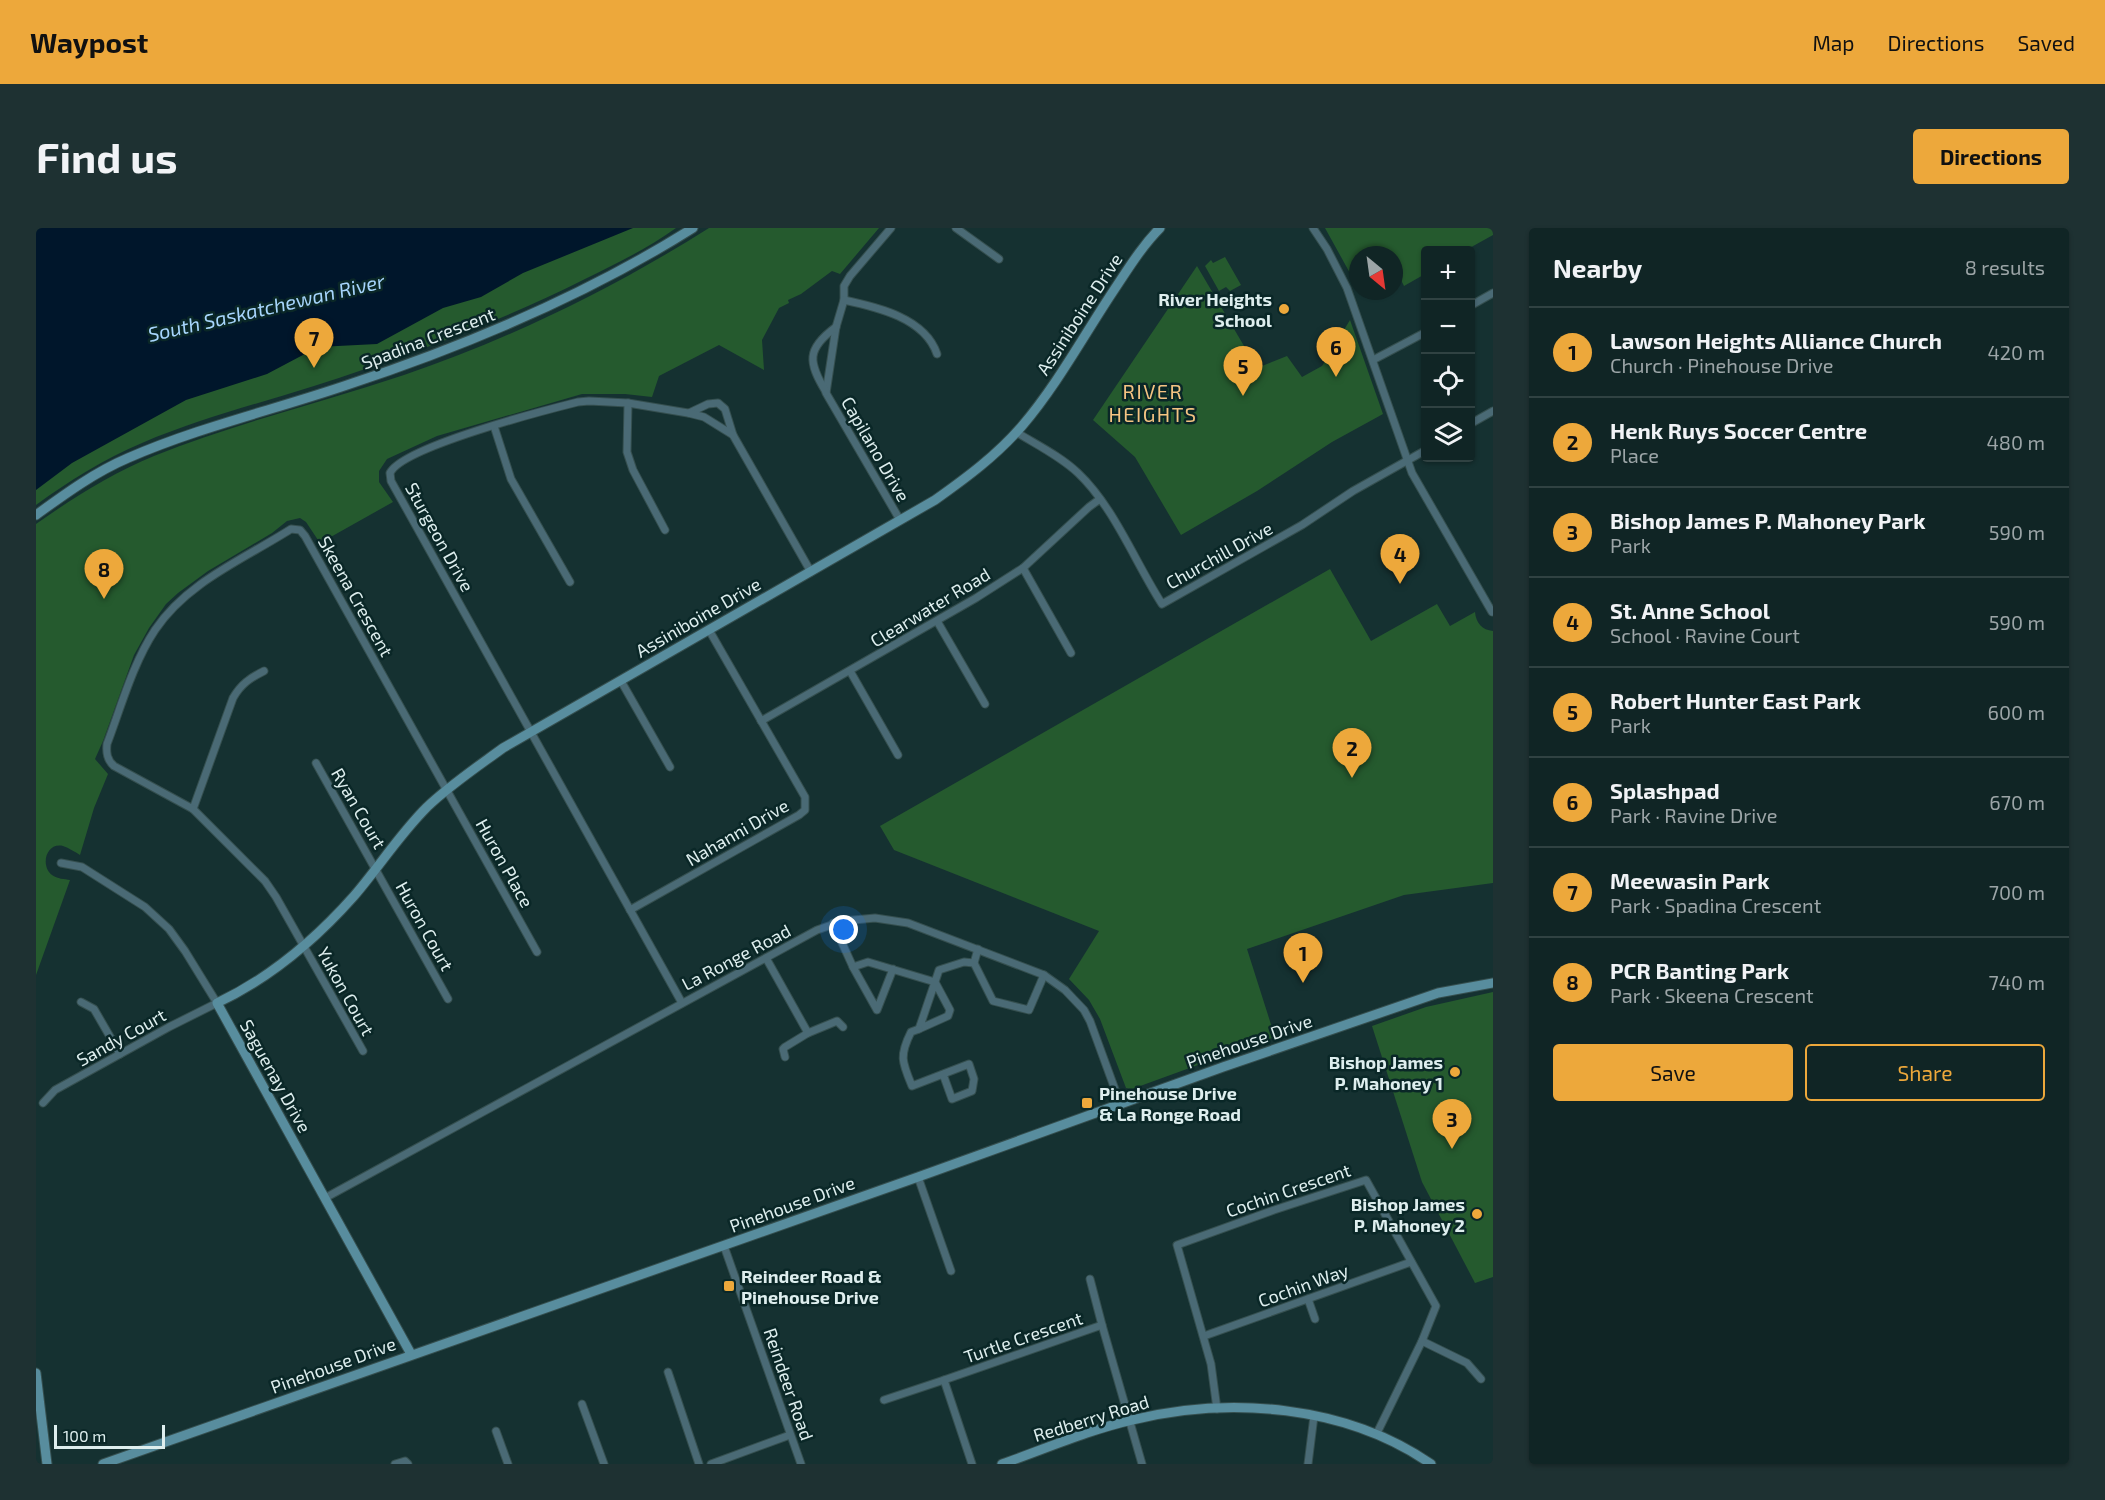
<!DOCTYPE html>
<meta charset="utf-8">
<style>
:root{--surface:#102525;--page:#1e3132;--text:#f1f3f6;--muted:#9ca5a7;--line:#304242;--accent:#eda83b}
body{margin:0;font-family:"Exo 2",sans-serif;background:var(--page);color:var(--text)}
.controls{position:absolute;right:18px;top:18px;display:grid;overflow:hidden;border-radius:6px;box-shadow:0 2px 4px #0004}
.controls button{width:54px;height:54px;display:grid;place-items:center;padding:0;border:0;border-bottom:2px solid var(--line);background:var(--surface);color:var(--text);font:30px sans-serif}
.compass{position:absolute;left:1313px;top:18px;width:54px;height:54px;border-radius:50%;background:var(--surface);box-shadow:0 2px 4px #0004;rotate:151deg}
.scale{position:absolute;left:18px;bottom:15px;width:111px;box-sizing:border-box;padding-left:6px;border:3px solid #deeeee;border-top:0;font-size:16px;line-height:21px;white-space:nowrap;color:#deeeee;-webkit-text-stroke:4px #0a2727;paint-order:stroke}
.you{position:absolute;left:808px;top:702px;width:21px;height:21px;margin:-15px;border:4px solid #fff;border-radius:50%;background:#1a73e8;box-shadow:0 0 0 9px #1a73e833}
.badge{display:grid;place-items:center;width:39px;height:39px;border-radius:50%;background:var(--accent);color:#111;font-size:20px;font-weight:700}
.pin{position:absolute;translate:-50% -50px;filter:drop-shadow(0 2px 3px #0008)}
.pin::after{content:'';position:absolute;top:32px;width:21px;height:18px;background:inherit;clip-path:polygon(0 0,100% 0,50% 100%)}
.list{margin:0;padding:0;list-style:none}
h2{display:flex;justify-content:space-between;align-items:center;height:78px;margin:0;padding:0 24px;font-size:26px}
h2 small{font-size:20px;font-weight:400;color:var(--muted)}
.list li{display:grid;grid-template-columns:39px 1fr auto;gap:18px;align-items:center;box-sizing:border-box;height:90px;padding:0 24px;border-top:2px solid var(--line)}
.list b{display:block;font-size:22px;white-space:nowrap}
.list p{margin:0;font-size:20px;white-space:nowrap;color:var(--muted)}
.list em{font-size:20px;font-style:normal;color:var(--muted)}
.actions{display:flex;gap:12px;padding:18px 24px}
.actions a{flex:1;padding:14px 0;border:2px solid var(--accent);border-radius:6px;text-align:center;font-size:21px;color:var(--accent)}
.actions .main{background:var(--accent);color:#111}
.icon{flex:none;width:33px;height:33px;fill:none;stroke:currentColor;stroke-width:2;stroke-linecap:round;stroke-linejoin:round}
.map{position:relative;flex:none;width:1457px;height:1236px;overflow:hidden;border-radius:6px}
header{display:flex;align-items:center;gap:36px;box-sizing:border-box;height:84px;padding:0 30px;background:var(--accent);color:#111}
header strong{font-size:28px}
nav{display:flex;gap:33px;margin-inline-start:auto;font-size:21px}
.intro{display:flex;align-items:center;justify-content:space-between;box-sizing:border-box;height:144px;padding:0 36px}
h1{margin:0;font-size:42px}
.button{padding:15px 27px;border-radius:6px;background:var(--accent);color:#111;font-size:21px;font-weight:700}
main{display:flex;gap:36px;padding:0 36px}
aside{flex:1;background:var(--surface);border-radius:6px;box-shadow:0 2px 4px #0004}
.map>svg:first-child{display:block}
</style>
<header>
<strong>Waypost</strong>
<nav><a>Map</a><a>Directions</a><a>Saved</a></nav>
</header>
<div class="intro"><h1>Find us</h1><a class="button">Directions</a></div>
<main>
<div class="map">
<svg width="1457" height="1236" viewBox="0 0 1457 1236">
<rect width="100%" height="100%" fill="#153131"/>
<g fill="#255a2e">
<path d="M582,0H640C612,20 580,36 549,51C462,95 371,128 278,158C221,176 162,191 106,215C68,231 33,253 0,277V256L128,176L264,124L356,102Z"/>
<path d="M673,0H843L804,46L796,43L765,66L752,72L753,75L743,80L726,112L728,142L683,117L623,148L616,169L589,166H546L401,208L351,231L343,243V254L357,274L284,315L270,294L264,290L251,293L236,305L172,343L142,365L130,376L113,400L98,427L67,513L59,531L72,546L58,580L44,627C39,624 33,620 27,618C10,614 4,638 16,647C21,651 29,651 34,652L0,747V296C37,270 76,245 118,228C199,195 285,175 368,147C474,111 578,60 673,0Z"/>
<polygon points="1289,0 1457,0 1457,7 1430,22 1390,22 1389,46 1368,58 1358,38 1358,27 1322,27 1322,43 1315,47"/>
<polygon points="1189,29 1205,57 1194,63 1190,59 1183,63 1169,38 1175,32 1177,35"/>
<polygon points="1161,38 1221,140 1251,128 1266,149 1286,138 1314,92 1347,186 1296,214 1221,263 1145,307 1099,229 1057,192"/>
<path d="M1294,341L1335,413L1401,376L1414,398L1439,384C1440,395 1446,402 1457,403V655L1368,667L1211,721L1239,809L1096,861L1090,860L1064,791L1053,772L1033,751L1063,703L858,622L844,598Z"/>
<polygon points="1457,764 1457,1049 1439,1055 1386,954 1336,798 1390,779"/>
</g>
<polygon fill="#00162b" points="0,0 597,0 487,45 445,69 407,80 341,116 282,119 231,146 150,172 36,235 0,262"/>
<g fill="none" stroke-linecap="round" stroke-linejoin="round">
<defs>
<g id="street">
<polyline points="855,0 814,48 808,58 808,72 800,99 790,165 864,292"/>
<polyline points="920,0 963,31"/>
<polyline points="1277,0 1291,21 1311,60 1376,245 1456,384"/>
<path d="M808,72C841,79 889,90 901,126"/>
<polyline points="1434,78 1457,65"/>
<polyline points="1337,132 1390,104"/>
<path d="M790,164C772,134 770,121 800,99"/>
<polyline points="592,175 591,224 597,242 629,302"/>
<polyline points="653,185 672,176 682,175 689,181 697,207"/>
<polyline points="1434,196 1457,183"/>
<polyline points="458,198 475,251 534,354"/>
<path d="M980,204C1001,217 1024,228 1042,245C1078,279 1099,334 1126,376L1266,297L1317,263L1390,222"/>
<polyline points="987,340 1035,425"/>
<polyline points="901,393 949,476"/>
<polyline points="814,443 862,527"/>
<polyline points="585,453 634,539"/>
<polyline points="725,493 940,370 987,340 1053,279 1064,271"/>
<polyline points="280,535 412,771"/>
<path d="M157,581L197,470C205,456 214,450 228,443"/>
<polyline points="594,682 763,587 769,582 769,569 673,402"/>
<polyline points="797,695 817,739"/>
<polyline points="942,721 938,735 957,773 993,782 1008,747"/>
<polyline points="730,730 772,805"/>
<polyline points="857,741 841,782 817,739 832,734 899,754 883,801 912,788 914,782 899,754 903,742 928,734 938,735"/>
<polyline points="45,774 58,781 84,826"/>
<path d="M646,775L355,253L354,245C366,219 510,182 542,174L553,173L592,175L652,185L668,189L697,207L775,344"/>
<path d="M883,801L875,804C863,828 866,834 876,858L933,836L938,851L936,863L916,871L907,846"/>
<path d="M327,823L240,669L229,653L157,581L78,538C71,532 70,525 71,516C85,479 97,435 119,402C151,354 208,331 255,301L264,302L269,308L501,724"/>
<polyline points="749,829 747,821 749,819 772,805 801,793 807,799"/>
<polyline points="7,875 19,862 133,799 181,775 149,723 133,701 109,679 46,639 25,635"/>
<polyline points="882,949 915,1043"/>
<polyline points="289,970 781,702 807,693 839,690 872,695 1008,747 1029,762 1048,782 1054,793 1084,875"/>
<polyline points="688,1018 765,1236"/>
<polyline points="1054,1051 1066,1097"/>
<polyline points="1272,1071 1279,1091"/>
<polyline points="1168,1108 1375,1034"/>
<polyline points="1386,1113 1431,1135 1445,1151"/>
<polyline points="632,1144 663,1236"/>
<polyline points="848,1172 908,1152"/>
<polyline points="546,1176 568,1236"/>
<polyline points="1181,1181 1175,1136 1141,1017 1238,982 1330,952 1400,1078 1386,1113 1341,1205"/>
<polyline points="460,1203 472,1236"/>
<polyline points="359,1236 369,1233 372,1236"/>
<polyline points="675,1236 754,1207"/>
<polyline points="936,1236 908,1152 1066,1097 1106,1236"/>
<polyline points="1272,1236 1278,1188"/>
</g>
<g id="secondary">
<path d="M0,287C29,266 59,244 92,230C163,199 238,182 311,157C432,117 549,68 657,0"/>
<path d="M375,1126L181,775C234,750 279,712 318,668C343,639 363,607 391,579C414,557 441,539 467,520L899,272C930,250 960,228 986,198C1021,157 1048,107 1078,62C1092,41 1106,18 1124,0"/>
<polyline points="0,1145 11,1236"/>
<polyline points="67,1236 882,949 1187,839 1402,765 1457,755"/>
<path d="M966,1236C1009,1221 1052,1202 1096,1192C1194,1168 1310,1177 1395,1236"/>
</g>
</defs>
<use href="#street" stroke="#354f4f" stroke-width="9"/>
<use href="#secondary" stroke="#354f4f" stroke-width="11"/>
<use href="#street" stroke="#4a6a75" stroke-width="7"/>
<use href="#secondary" stroke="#588d9e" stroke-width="9"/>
</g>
<g fill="#eda83b" stroke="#0a2727" stroke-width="2">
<circle cx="1248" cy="81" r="6"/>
<circle cx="1419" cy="844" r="6"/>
<rect x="1045" y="869" width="12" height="12" rx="3"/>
<circle cx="1441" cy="986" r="6"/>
<rect x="687" y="1052" width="12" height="12" rx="3"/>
</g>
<g text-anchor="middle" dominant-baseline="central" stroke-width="5" stroke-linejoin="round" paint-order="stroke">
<g font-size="18" font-weight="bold" fill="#deeeee" stroke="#0a2727" text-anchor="end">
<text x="1236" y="71">River Heights<tspan x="1236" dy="21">School</tspan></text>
<text x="1407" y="834">Bishop James<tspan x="1407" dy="21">P. Mahoney 1</tspan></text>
<text x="1063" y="865" text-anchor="start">Pinehouse Drive<tspan x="1063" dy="21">&amp; La Ronge Road</tspan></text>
<text x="1429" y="976">Bishop James<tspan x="1429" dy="21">P. Mahoney 2</tspan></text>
<text x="705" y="1048" text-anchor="start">Reindeer Road &amp;<tspan x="705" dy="21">Pinehouse Drive</tspan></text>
</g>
<g font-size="18" fill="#deeeee" stroke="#0a2727">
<text transform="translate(1043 86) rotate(-57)">Assiniboine Drive</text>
<text transform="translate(392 110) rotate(-21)">Spadina Crescent</text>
<text transform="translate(840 221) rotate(60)">Capilano Drive</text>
<text transform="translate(404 309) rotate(61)">Sturgeon Drive</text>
<text transform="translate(1183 327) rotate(-29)">Churchill Drive</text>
<text transform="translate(320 368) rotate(61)">Skeena Crescent</text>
<text transform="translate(894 379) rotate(-31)">Clearwater Road</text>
<text transform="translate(662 389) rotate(-30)">Assiniboine Drive</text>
<text transform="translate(323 580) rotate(60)">Ryan Court</text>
<text transform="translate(701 604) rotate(-30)">Nahanni Drive</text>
<text transform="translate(469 635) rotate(61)">Huron Place</text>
<text transform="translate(389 698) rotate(61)">Huron Court</text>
<text transform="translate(700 729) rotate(-28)">La Ronge Road</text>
<text transform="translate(310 763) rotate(61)">Yukon Court</text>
<text transform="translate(85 809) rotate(-29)">Sandy Court</text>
<text transform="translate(1213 813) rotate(-19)">Pinehouse Drive</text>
<text transform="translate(240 848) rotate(61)">Saguenay Drive</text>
<text transform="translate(1252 962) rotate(-19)">Cochin Crescent</text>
<text transform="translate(756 976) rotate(-20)">Pinehouse Drive</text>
<text transform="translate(1267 1057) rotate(-20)">Cochin Way</text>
<text transform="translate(987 1109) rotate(-19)">Turtle Crescent</text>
<text transform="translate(297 1137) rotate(-20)">Pinehouse Drive</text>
<text transform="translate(753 1156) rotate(71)">Reindeer Road</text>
<text transform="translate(1055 1190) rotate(-17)">Redberry Road</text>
</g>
<g font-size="20" font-style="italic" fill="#a7d5fc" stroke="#0a2727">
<text transform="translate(230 79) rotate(-13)">South Saskatchewan River</text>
</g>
<g font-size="20" letter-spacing="1.5" fill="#f4c482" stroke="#0a2727">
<text x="1117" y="163">RIVER<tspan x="1117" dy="23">HEIGHTS</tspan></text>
</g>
</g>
</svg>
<div class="controls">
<button>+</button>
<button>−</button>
<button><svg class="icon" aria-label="locate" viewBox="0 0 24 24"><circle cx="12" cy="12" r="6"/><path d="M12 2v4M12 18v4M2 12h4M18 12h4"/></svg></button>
<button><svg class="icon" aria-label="layers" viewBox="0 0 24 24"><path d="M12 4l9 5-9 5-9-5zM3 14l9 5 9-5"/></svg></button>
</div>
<svg class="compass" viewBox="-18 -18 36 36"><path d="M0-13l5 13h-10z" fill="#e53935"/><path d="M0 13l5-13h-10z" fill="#9ca5a7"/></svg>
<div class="scale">100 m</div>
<div class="you"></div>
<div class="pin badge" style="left:1267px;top:755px">1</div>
<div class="pin badge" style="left:1316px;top:550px">2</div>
<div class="pin badge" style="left:1416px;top:921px">3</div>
<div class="pin badge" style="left:1364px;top:356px">4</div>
<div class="pin badge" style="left:1207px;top:168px">5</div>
<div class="pin badge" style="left:1300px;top:149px">6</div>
<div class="pin badge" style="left:278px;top:140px">7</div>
<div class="pin badge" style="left:68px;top:371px">8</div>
</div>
<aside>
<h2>Nearby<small>8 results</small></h2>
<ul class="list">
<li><span class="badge">1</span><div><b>Lawson Heights Alliance Church</b><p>Church · Pinehouse Drive</p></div><em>420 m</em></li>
<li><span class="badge">2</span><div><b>Henk Ruys Soccer Centre</b><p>Place</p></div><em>480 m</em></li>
<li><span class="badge">3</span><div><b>Bishop James P. Mahoney Park</b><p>Park</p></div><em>590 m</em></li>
<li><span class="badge">4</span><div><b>St. Anne School</b><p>School · Ravine Court</p></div><em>590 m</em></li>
<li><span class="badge">5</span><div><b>Robert Hunter East Park</b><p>Park</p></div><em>600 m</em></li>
<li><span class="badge">6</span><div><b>Splashpad</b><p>Park · Ravine Drive</p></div><em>670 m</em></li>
<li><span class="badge">7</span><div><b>Meewasin Park</b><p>Park · Spadina Crescent</p></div><em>700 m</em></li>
<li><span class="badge">8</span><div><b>PCR Banting Park</b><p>Park · Skeena Crescent</p></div><em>740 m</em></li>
</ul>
<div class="actions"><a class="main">Save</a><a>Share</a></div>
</aside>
</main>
